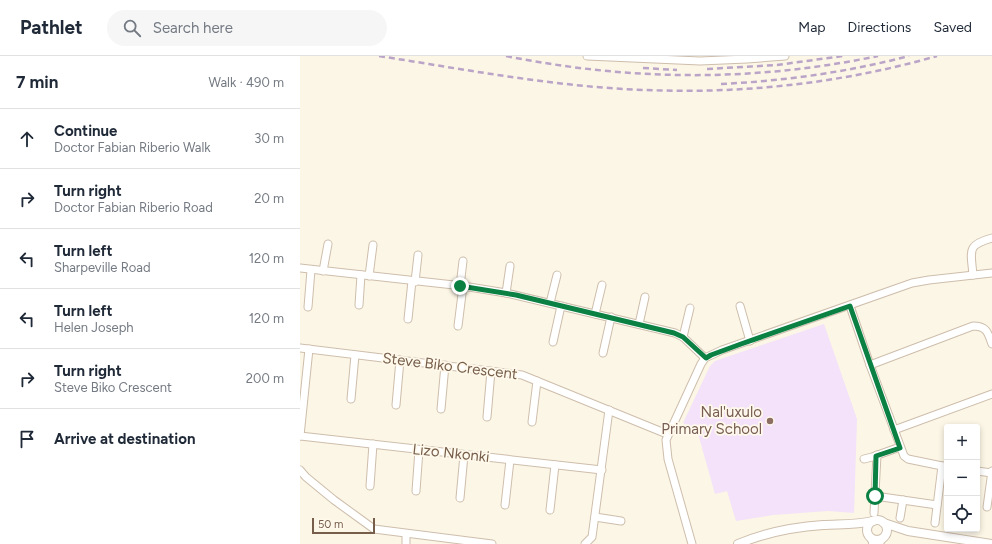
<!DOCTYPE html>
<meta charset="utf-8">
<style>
:root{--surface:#fff;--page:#f6f6f7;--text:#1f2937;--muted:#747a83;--line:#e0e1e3}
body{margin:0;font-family:Figtree,sans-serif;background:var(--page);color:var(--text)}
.controls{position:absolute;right:12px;bottom:12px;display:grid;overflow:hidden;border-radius:4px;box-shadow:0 2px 6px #0003}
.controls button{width:36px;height:36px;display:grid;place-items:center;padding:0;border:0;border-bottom:1px solid var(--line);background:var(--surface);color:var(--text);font:20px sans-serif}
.scale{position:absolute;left:12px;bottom:10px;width:63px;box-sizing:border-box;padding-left:4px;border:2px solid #765e4a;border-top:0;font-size:11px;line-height:14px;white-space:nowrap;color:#765e4a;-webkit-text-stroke:3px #fff9ec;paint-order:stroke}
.stop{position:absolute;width:12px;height:12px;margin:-9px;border:3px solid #0b8043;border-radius:50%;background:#fff}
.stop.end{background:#0b8043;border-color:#fff;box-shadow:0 1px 4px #0008}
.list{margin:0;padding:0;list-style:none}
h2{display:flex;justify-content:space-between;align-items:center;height:52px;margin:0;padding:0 16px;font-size:17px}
h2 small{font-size:13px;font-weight:400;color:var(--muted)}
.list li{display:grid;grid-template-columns:26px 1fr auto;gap:12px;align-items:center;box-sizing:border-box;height:60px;padding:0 16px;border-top:1px solid var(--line)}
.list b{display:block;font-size:15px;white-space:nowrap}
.list p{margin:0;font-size:13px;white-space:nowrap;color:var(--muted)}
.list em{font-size:13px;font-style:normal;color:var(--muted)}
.icon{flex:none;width:22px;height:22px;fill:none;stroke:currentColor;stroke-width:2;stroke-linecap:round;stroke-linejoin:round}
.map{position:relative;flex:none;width:692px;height:488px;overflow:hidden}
header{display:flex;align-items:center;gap:24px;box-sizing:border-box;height:56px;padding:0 20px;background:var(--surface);border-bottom:1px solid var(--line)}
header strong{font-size:19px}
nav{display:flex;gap:22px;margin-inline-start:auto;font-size:14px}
.search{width:280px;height:36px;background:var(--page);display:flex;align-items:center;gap:10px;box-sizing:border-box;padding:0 14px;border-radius:22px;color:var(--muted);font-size:15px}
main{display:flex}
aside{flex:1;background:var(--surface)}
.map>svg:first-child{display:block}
</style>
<header>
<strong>Pathlet</strong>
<div class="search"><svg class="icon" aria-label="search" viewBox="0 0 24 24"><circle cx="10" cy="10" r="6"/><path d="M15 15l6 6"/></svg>Search here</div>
<nav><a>Map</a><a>Directions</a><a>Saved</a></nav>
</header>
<main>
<aside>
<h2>7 min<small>Walk · 490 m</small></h2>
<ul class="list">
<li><svg class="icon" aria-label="ahead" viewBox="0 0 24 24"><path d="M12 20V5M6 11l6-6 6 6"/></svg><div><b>Continue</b><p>Doctor Fabian Riberio Walk</p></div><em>30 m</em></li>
<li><svg class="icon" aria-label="right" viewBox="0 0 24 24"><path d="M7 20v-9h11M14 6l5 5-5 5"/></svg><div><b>Turn right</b><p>Doctor Fabian Riberio Road</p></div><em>20 m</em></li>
<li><svg class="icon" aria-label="left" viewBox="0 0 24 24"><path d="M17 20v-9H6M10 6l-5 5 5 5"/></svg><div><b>Turn left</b><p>Sharpeville Road</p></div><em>120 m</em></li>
<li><svg class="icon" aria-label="left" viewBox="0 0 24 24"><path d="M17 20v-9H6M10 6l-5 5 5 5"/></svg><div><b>Turn left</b><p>Helen Joseph</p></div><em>120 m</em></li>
<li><svg class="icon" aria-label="right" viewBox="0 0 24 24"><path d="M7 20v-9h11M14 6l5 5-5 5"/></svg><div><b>Turn right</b><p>Steve Biko Crescent</p></div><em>200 m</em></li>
<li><svg class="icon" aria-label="arrive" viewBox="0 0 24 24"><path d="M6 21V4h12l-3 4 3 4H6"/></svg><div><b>Arrive at destination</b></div></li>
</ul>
</aside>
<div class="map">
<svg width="692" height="488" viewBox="0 0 692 488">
<rect width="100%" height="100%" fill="#fcf6e6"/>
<polygon fill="#f3e2f9" points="524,268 557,363 554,457 528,455 473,459 436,465 427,435 415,438 397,374 383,367 410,310 415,305"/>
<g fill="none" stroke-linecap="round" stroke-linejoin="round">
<defs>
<g id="minor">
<polyline points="287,0 400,5 447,3 485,0"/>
<polyline points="0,212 163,230 206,237 375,277 383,281 405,302"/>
<polyline points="23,215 28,188"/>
<path d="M673,219C671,195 666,189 692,182"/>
<polyline points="69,220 73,189"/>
<polyline points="115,226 118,199"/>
<polyline points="160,230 163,205"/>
<polyline points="206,237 210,210"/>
<polyline points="250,247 257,219"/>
<polyline points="59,249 61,219"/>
<polyline points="440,250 450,285"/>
<polyline points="550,250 570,309 604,400 608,403 647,411"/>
<polyline points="8,251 11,214"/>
<polyline points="295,258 302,229"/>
<polyline points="108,263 112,225"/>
<polyline points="339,268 345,241"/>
<polyline points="158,270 163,230"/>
<polyline points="383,281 390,252"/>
<polyline points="253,286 261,250"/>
<polyline points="0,292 222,319 367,378"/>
<polyline points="303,297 311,261"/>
<path d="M570,309L673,270C687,270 688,277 692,288"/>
<polyline points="51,343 55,299"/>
<polyline points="96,349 100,304"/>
<polyline points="141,353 145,309"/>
<polyline points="187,361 191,315"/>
<polyline points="232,366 237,325"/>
<polyline points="594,374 692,338"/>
<polyline points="0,380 302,414"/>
<polyline points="0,380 9,293"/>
<polyline points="564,403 572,401 600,391"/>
<polyline points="0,414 6,421 34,444 74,473 192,488"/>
<polyline points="677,415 692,417"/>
<polyline points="70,430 73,388"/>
<polyline points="116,435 119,394"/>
<polyline points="575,440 637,449"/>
<polyline points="160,442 164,399"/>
<polyline points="205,449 210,404"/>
<polyline points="687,451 692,415"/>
<polyline points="250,454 255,409"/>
<polyline points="574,457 577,399"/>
<polyline points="295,461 321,465"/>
<polyline points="600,462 603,444"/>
<polyline points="635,467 642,410"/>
<polyline points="571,482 573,488"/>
<polyline points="106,488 106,478"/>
<polyline points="285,488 292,481 309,354"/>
<polyline points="392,488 368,403 366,384 401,308 405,302 422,294 612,227 629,224 692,217"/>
<polyline points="579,488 582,483"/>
</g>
<g id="tertiary">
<circle cx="577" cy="474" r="10"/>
<polyline points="584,467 608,475 692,488"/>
<path d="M438,488C464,477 494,471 523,469C540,468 556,469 573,465"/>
</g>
</defs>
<use href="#minor" stroke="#cebeac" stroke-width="9"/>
<use href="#tertiary" stroke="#cebeac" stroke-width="10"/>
<use href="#minor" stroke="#fff" stroke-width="7"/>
<use href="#tertiary" stroke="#fff" stroke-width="8"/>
<g stroke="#baa4c7" stroke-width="2.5" stroke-dasharray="6 4" stroke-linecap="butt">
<path d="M79,0C168,14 257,31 346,34C444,38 543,27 637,0"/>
<path d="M206,0C331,25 453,26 578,0"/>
<polyline points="343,12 377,14"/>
<polyline points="407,13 477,9 543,0"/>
<path d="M421,28C484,25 548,16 609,0"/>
</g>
</g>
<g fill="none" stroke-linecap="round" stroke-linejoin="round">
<polyline stroke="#0b8043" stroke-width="5" points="160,230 216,239 374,277 383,281 406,302 411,299 441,288 550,250 600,392 576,400 575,440"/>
</g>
<circle fill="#8d6e63" stroke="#fff9ec" stroke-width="1.5" cx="470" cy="365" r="4"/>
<g text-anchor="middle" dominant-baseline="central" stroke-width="3.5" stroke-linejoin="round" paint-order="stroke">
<g font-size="15" fill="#765e4a" stroke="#fff9ec">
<text transform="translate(150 310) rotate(7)">Steve Biko Crescent</text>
<text transform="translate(151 397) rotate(6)">Lizo Nkonki</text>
</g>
<g font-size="15" fill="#785e54" stroke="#fff9ec" text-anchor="end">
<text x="462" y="356">Nal'uxulo<tspan x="462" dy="17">Primary School</tspan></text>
</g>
</g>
</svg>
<div class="controls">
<button>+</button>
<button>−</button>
<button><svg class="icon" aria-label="locate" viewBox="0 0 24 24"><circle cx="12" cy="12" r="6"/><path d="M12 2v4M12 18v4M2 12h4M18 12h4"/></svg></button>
</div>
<div class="scale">50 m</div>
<div class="stop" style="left:575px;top:440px"></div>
<div class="stop end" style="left:160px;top:230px"></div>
</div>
</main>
